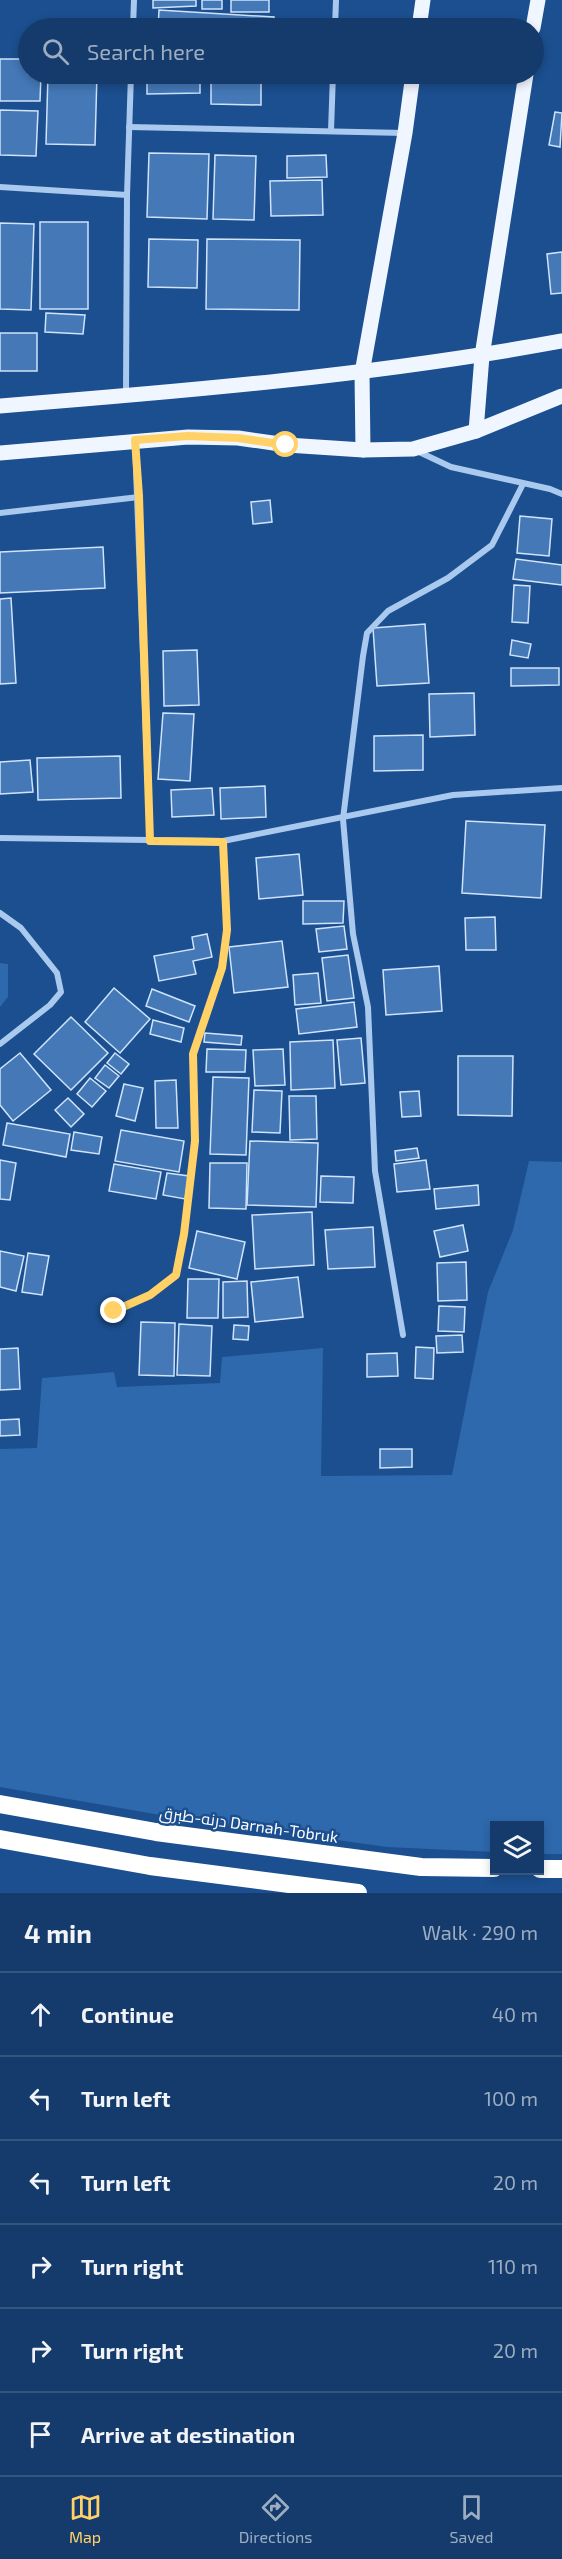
<!DOCTYPE html>
<meta charset="utf-8">
<style>
:root{--surface:#143b6b;--page:#1d4271;--text:#f1f3f6;--muted:#9dadc1;--line:#33557e;--accent:#ffd166}
body{margin:0;font-family:"Exo 2",Cairo,sans-serif;background:var(--page);color:var(--text)}
.controls{position:absolute;right:18px;bottom:18px;display:grid;overflow:hidden;border-radius:0px;box-shadow:0 3px 9px #0003}
.controls button{width:54px;height:54px;display:grid;place-items:center;padding:0;border:0;border-bottom:2px solid var(--line);background:var(--surface);color:var(--text);font:30px sans-serif}
.stop{position:absolute;width:18px;height:18px;margin:-14px;border:4px solid #ffd166;border-radius:50%;background:#fff}
.stop.end{background:#ffd166;border-color:#fff;box-shadow:0 2px 6px #0008}
.list{margin:0;padding:0;list-style:none}
h2{display:flex;justify-content:space-between;align-items:center;height:78px;margin:0;padding:0 24px;font-size:26px}
h2 small{font-size:20px;font-weight:400;color:var(--muted)}
.list li{display:grid;grid-template-columns:39px 1fr auto;gap:18px;align-items:center;box-sizing:border-box;height:84px;padding:0 24px;border-top:2px solid var(--line)}
.list b{display:block;font-size:22px;white-space:nowrap}
.list em{font-size:20px;font-style:normal;color:var(--muted)}
.icon{flex:none;width:33px;height:33px;fill:none;stroke:currentColor;stroke-width:2;stroke-linecap:round;stroke-linejoin:round}
.map{position:relative;flex:none;width:562px;height:1893px;overflow:hidden}
.search{position:absolute;background:var(--surface);box-shadow:0 3px 9px #0003;left:18px;right:18px;top:18px;height:66px;display:flex;align-items:center;gap:15px;box-sizing:border-box;padding:0 21px;border-radius:33px;color:var(--muted);font-size:22px}
.sheet{height:582px;background:var(--surface)}
nav{display:flex;justify-content:space-around;align-items:center;box-sizing:border-box;height:84px;border-top:2px solid var(--line);background:var(--surface);font-size:16px;color:var(--muted)}
nav a{display:grid;justify-items:center;gap:3px}
nav .on{color:var(--accent)}
.map>svg:first-child{display:block}
</style>
<div class="map">
<svg width="562" height="1893" viewBox="0 0 562 1893">
<rect width="100%" height="100%" fill="#1b4f8f"/>
<g fill="#2e69ad">
<polygon points="0,963 8,964 8,997 0,1007"/>
<polygon points="529,1161 562,1162 562,1854 540,1854 540,1826 494,1826 494,1852 387,1847 166,1816 0,1787 0,1449 37,1448 42,1378 114,1372 117,1387 220,1383 222,1357 323,1348 321,1476 452,1475 488,1292 513,1230"/>
</g>
<g fill="#4478b7" stroke="#cfe3fa" stroke-width="1.5">
<polygon points="153,0 196,0 196,6 153,8"/>
<rect x="202" y="0" width="20" height="9"/>
<rect x="231" y="0" width="38" height="12"/>
<polygon points="159,10 274,17 273,28 158,28"/>
<polygon points="0,59 28,59 28,74 41,74 40,101 0,101"/>
<polygon points="48,74 97,74 95,145 46,144"/>
<polygon points="147,74 200,74 200,93 147,94"/>
<polygon points="211,74 261,74 261,105 211,104"/>
<polygon points="0,110 38,111 36,156 0,155"/>
<polygon points="555,112 562,113 560,147 549,145"/>
<polygon points="149,153 209,154 207,219 147,217"/>
<polygon points="215,155 256,156 254,220 213,219"/>
<polygon points="326,155 327,177 287,178 287,156"/>
<polygon points="322,180 323,215 271,216 270,181"/>
<rect x="40" y="222" width="48" height="87"/>
<polygon points="0,223 34,224 31,310 0,309"/>
<polygon points="149,239 198,240 197,288 148,287"/>
<polygon points="207,239 300,240 299,310 206,309"/>
<polygon points="562,252 562,293 551,294 547,254"/>
<polygon points="46,313 85,315 83,334 45,332"/>
<rect x="0" y="333" width="37" height="38"/>
<polygon points="270,500 272,522 253,524 251,502"/>
<polygon points="520,516 552,519 549,556 517,553"/>
<polygon points="103,547 105,588 0,593 0,552"/>
<polygon points="516,559 562,565 562,585 513,579"/>
<polygon points="514,585 530,586 528,623 512,622"/>
<polygon points="11,598 16,683 0,684 0,599"/>
<polygon points="425,624 429,683 377,686 373,628"/>
<polygon points="512,640 531,644 528,658 510,655"/>
<polygon points="197,650 199,705 164,706 163,651"/>
<polygon points="511,668 559,668 559,685 511,686"/>
<polygon points="474,693 475,735 430,737 429,694"/>
<polygon points="163,713 194,714 190,781 158,779"/>
<polygon points="423,735 423,770 374,771 374,736"/>
<polygon points="120,756 121,798 38,800 37,758"/>
<polygon points="30,760 33,792 0,794 0,762"/>
<polygon points="265,786 266,817 221,819 220,788"/>
<polygon points="212,788 214,815 172,817 171,790"/>
<polygon points="466,821 545,825 541,898 462,893"/>
<polygon points="299,854 303,895 259,899 256,858"/>
<polygon points="303,901 344,901 343,923 303,924"/>
<polygon points="495,917 496,950 466,950 465,918"/>
<polygon points="344,926 347,949 319,952 316,929"/>
<polygon points="207,934 212,957 193,961 196,974 159,981 154,956 194,949 192,937"/>
<polygon points="282,941 288,987 234,993 229,947"/>
<polygon points="348,955 354,998 327,1001 322,958"/>
<polygon points="439,966 442,1011 386,1015 383,970"/>
<polygon points="318,973 321,1003 295,1005 293,975"/>
<polygon points="114,988 150,1019 120,1053 85,1022"/>
<polygon points="152,989 195,1006 189,1022 146,1006"/>
<polygon points="354,1002 357,1027 299,1034 296,1009"/>
<polygon points="71,1017 108,1053 71,1090 34,1054"/>
<polygon points="153,1020 184,1028 181,1042 150,1034"/>
<polygon points="205,1033 242,1036 241,1045 204,1042"/>
<polygon points="361,1038 365,1083 341,1085 337,1040"/>
<polygon points="333,1040 335,1088 291,1090 290,1042"/>
<polygon points="207,1049 246,1050 245,1072 206,1072"/>
<polygon points="283,1049 285,1085 255,1086 253,1050"/>
<polygon points="20,1053 51,1090 13,1121 0,1105 0,1069"/>
<polygon points="115,1053 129,1064 121,1074 107,1063"/>
<polygon points="458,1056 513,1056 512,1116 458,1115"/>
<polygon points="105,1065 119,1076 109,1088 95,1078"/>
<polygon points="213,1077 249,1078 246,1155 210,1154"/>
<polygon points="90,1078 106,1091 92,1107 77,1094"/>
<polygon points="176,1080 178,1128 156,1128 155,1081"/>
<polygon points="124,1084 143,1088 135,1121 116,1116"/>
<polygon points="254,1090 282,1091 280,1133 252,1132"/>
<polygon points="419,1091 421,1116 402,1117 400,1092"/>
<polygon points="289,1096 316,1096 317,1139 290,1140"/>
<polygon points="68,1098 84,1114 71,1127 55,1110"/>
<polygon points="7,1123 70,1134 66,1157 3,1145"/>
<polygon points="121,1130 184,1141 179,1172 115,1161"/>
<polygon points="74,1132 102,1137 99,1154 71,1150"/>
<polygon points="250,1141 318,1143 316,1207 247,1205"/>
<polygon points="417,1148 419,1158 396,1161 395,1151"/>
<polygon points="0,1160 16,1163 10,1200 0,1199"/>
<polygon points="426,1160 430,1189 397,1192 394,1164"/>
<polygon points="210,1163 247,1163 246,1209 209,1208"/>
<polygon points="114,1164 161,1172 156,1199 109,1191"/>
<polygon points="167,1173 189,1176 185,1199 163,1195"/>
<polygon points="321,1176 354,1177 353,1203 320,1202"/>
<polygon points="478,1185 479,1205 436,1209 434,1189"/>
<polygon points="312,1212 314,1265 255,1269 252,1215"/>
<polygon points="463,1225 468,1251 440,1257 434,1231"/>
<polygon points="373,1227 375,1267 328,1269 325,1230"/>
<polygon points="197,1231 245,1242 237,1279 189,1268"/>
<polygon points="0,1251 24,1256 16,1291 0,1287"/>
<polygon points="28,1253 49,1256 42,1295 22,1292"/>
<polygon points="466,1262 467,1300 438,1301 437,1263"/>
<polygon points="298,1277 303,1317 255,1322 251,1282"/>
<polygon points="188,1279 219,1279 218,1318 187,1318"/>
<polygon points="247,1281 248,1317 223,1318 223,1282"/>
<polygon points="439,1306 465,1307 464,1332 438,1331"/>
<polygon points="141,1322 175,1323 174,1376 139,1375"/>
<polygon points="179,1324 212,1326 210,1376 177,1375"/>
<polygon points="234,1325 249,1326 248,1340 233,1339"/>
<polygon points="462,1335 463,1352 437,1353 436,1336"/>
<polygon points="416,1347 434,1348 433,1379 415,1378"/>
<polygon points="18,1348 20,1389 0,1390 0,1349"/>
<polygon points="397,1353 398,1376 367,1377 367,1354"/>
<polygon points="19,1419 20,1435 0,1436 0,1420"/>
<polygon points="380,1449 412,1449 412,1467 380,1468"/>
</g>
<g fill="none" stroke-linecap="round" stroke-linejoin="round">
<g stroke="#a9c9ee" stroke-width="6">
<polyline points="133,28 134,0"/>
<polyline points="335,28 336,0"/>
<polyline points="129,127 405,133"/>
<polyline points="331,131 333,74"/>
<polyline points="0,187 127,195"/>
<polyline points="126,394 127,195 131,74"/>
<polyline points="135,443 150,841"/>
<polyline points="417,451 451,467 550,489 562,494"/>
<polyline points="0,513 139,497"/>
<polyline points="0,838 223,841 453,795 562,788"/>
<polyline points="0,913 21,928 57,973 61,992 50,1005 0,1044"/>
<polyline points="114,1311 150,1295 176,1275 184,1234 195,1141 193,1054 222,968 227,930 223,841"/>
<polyline points="403,1335 375,1171 368,1007 353,934 343,819 363,656 367,633 388,611 448,578 492,545 523,484"/>
</g>
<g stroke="#f0f6ff" stroke-width="15">
<polyline points="419,28 423,0"/>
<polyline points="533,28 538,0"/>
<path d="M0,406C188,391 376,375 562,341"/>
<polyline points="476,431 482,356 526,74"/>
<polyline points="363,450 362,373 405,133 413,74"/>
<polyline points="0,453 188,437 238,438 287,445 363,450 413,449 476,431 562,396"/>
</g>
<g stroke="#fff" stroke-width="18">
<polyline points="0,1804 156,1832 421,1867 494,1868"/>
<polyline points="0,1839 150,1866 358,1893"/>
<polyline points="540,1869 562,1869"/>
</g>
</g>
<g fill="none" stroke-linecap="round" stroke-linejoin="round">
<polyline stroke="#ffd166" stroke-width="8" points="114,1311 150,1295 176,1275 184,1234 195,1141 193,1054 222,968 227,930 223,842 150,841 139,496 135,440 188,436 238,438 286,445"/>
</g>
<g text-anchor="middle" dominant-baseline="central" stroke-width="5" stroke-linejoin="round" paint-order="stroke">
<g font-size="16" fill="#fff" stroke="#1b4f8f">
<text transform="translate(249 1824) rotate(8)">درنه-طبرق Darnah-Tobruk</text>
</g>
</g>
</svg>
<div class="controls">
<button><svg class="icon" aria-label="layers" viewBox="0 0 24 24"><path d="M12 4l9 5-9 5-9-5zM3 14l9 5 9-5"/></svg></button>
</div>
<div class="stop" style="left:286px;top:445px"></div>
<div class="stop end" style="left:114px;top:1311px"></div>
<div class="search"><svg class="icon" aria-label="search" viewBox="0 0 24 24"><circle cx="10" cy="10" r="6"/><path d="M15 15l6 6"/></svg>Search here</div>
</div>
<section class="sheet">
<h2>4 min<small>Walk · 290 m</small></h2>
<ul class="list">
<li><svg class="icon" aria-label="ahead" viewBox="0 0 24 24"><path d="M12 20V5M6 11l6-6 6 6"/></svg><div><b>Continue</b></div><em>40 m</em></li>
<li><svg class="icon" aria-label="left" viewBox="0 0 24 24"><path d="M17 20v-9H6M10 6l-5 5 5 5"/></svg><div><b>Turn left</b></div><em>100 m</em></li>
<li><svg class="icon" aria-label="left" viewBox="0 0 24 24"><path d="M17 20v-9H6M10 6l-5 5 5 5"/></svg><div><b>Turn left</b></div><em>20 m</em></li>
<li><svg class="icon" aria-label="right" viewBox="0 0 24 24"><path d="M7 20v-9h11M14 6l5 5-5 5"/></svg><div><b>Turn right</b></div><em>110 m</em></li>
<li><svg class="icon" aria-label="right" viewBox="0 0 24 24"><path d="M7 20v-9h11M14 6l5 5-5 5"/></svg><div><b>Turn right</b></div><em>20 m</em></li>
<li><svg class="icon" aria-label="arrive" viewBox="0 0 24 24"><path d="M6 21V4h12l-3 4 3 4H6"/></svg><div><b>Arrive at destination</b></div></li>
</ul>
</section>
<nav>
<a class="on"><svg class="icon" aria-label="map" viewBox="0 0 24 24"><path d="M3 6l6-2 6 2 6-2v14l-6 2-6-2-6 2zM9 4v14M15 6v14"/></svg>Map</a>
<a><svg class="icon" aria-label="directions" viewBox="0 0 24 24"><path d="M12 3l9 9-9 9-9-9zM9 14v-3h6M13 9l2 2-2 2"/></svg>Directions</a>
<a><svg class="icon" aria-label="saved" viewBox="0 0 24 24"><path d="M7 4h10v16l-5-4-5 4z"/></svg>Saved</a>
</nav>
